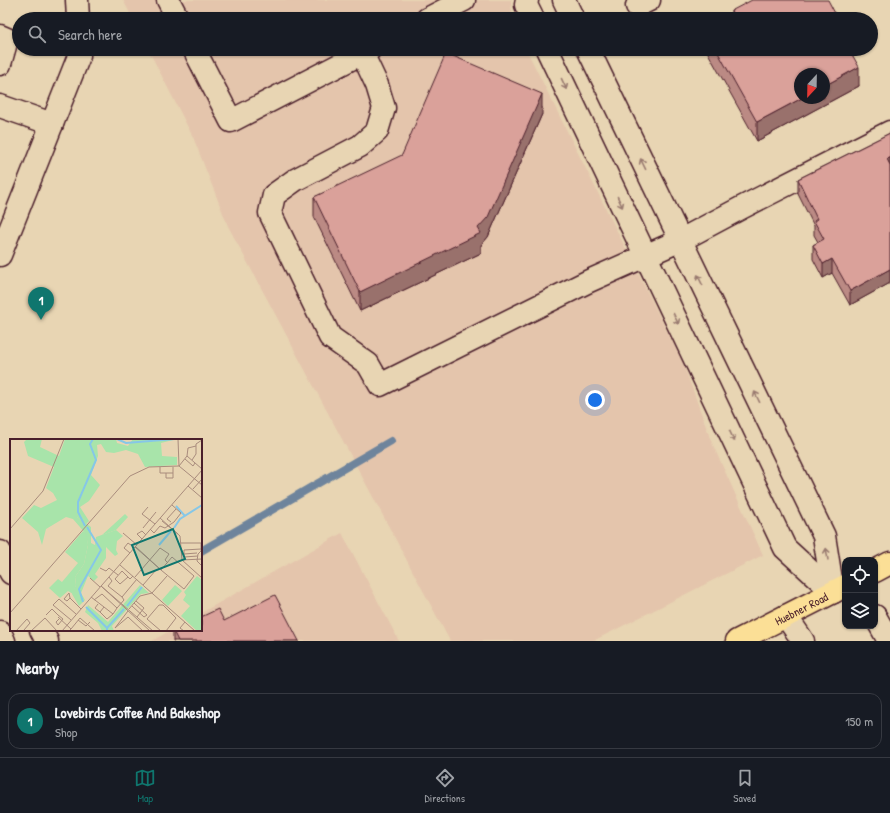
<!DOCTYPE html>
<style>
:root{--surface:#171b24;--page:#20242c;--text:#f1f3f6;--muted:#9ea1a6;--line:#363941;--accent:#0f766e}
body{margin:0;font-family:"Patrick Hand",sans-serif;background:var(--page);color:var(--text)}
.controls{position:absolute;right:12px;bottom:12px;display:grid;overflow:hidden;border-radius:8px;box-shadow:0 1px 3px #0004}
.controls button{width:36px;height:36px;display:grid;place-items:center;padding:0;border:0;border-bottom:1px solid var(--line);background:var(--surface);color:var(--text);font:20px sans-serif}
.compass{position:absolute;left:794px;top:68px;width:36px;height:36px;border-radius:50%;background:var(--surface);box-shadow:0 1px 3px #0004;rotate:202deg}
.you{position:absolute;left:595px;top:400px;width:14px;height:14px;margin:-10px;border:3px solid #fff;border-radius:50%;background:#1a73e8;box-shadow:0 0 0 6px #1a73e833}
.badge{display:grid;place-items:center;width:26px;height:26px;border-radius:50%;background:var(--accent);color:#fff;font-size:13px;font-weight:700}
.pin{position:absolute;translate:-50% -33px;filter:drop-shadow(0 1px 2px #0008)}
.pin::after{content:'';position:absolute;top:21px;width:14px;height:12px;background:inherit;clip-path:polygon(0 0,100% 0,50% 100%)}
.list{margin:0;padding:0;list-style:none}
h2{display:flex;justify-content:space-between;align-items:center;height:52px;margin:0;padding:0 16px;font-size:17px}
h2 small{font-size:13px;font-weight:400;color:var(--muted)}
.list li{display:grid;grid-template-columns:26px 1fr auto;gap:12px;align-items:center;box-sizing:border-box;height:56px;margin:0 8px 8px;padding:0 8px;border:1px solid var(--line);border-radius:12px}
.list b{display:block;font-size:15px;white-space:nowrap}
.list p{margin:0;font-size:13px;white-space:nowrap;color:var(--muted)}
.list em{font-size:13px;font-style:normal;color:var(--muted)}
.icon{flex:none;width:22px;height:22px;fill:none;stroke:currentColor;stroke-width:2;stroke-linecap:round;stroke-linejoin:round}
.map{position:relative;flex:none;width:890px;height:641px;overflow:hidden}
.search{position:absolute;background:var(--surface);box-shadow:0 1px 3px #0004;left:12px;right:12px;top:12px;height:44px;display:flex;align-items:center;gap:10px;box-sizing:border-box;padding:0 14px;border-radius:22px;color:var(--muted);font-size:15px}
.sheet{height:116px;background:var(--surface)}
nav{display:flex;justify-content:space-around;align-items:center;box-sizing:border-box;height:56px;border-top:1px solid var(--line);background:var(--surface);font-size:11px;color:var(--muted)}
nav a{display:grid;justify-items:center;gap:2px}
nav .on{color:var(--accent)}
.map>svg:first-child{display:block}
</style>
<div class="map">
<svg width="890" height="641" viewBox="0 0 890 641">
<rect width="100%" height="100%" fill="#e8d5b3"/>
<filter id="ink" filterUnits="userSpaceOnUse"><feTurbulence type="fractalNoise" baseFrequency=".025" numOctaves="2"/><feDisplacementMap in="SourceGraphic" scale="8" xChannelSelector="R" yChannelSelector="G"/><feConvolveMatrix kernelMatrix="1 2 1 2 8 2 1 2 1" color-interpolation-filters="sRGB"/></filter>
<g filter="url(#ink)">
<g fill="#e4c5ac">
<polygon points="123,0 511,0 512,19 133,19"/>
<polygon points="148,49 526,49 683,363 712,443 763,555 593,641 450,641 228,226 193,137"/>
<polygon points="342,533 399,641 152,641 171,630 201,630 201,613"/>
</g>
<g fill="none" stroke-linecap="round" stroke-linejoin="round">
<polyline stroke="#6e849c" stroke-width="8" points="201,551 391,441"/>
<defs>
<g id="minor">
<polyline points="77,0 78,19"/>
<polyline points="168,0 178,19"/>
<polyline points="527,0 526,5 533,19"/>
<polyline points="564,0 573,19"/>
<polyline points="637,6 649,0"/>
<polyline points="427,19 464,0"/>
<polyline points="0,36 7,39 0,64"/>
<polyline points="194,49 231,121 370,49"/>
<polyline points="547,49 785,548 833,592"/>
<polyline points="588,49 824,536 833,592"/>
<polyline points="362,53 377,85 384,108 377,131 360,146 295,180 274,195 270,213 330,337 368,364 380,385 589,281 681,240 741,208 890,132"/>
<polyline points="0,106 52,124"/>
<polyline points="0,255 79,56 79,49"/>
<polyline points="0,552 11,573"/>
<polyline points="786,616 803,641"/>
<polyline points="875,616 889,641"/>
<polyline points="41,630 47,641"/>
<polyline points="0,632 4,641"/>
</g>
<g id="major">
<polyline points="875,571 890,563"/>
<path id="s1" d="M737,641L845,586"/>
</g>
</defs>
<use href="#minor" stroke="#4a1f2b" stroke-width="25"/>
<use href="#major" stroke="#4a1f2b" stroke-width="25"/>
<use href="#minor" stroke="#e8d5b3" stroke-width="22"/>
<use href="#major" stroke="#fbdf96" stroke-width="22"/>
</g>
<g fill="#bb8a84" stroke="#4a1f2b">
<polygon points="731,11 838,19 731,19"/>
<polygon points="708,49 849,49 859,86 757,141 708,53"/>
<polygon points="542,114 488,237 481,245 481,253 360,311 314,217 314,197"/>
<polygon points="890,133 890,283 850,305 832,273 823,278 813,259 813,245 818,242 814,235 814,226 798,194 798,179"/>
<polygon points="224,621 299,641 173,641 173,631"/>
</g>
<g fill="#99716c" stroke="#4a1f2b">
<polygon points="859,67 859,86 757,141 757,122 802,98 824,98 824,86"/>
<polygon points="542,94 542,114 488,237 481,245 481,253 360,311 360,292 478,228"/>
<polygon points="890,158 890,172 887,159"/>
<polygon points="832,259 832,273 823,278 823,264"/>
<polygon points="890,269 890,283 850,305 850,291"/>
</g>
<g fill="#daa19a" stroke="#4a1f2b">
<polygon points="752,0 828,0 838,19 736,19 731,11"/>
<polygon points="716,49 849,49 859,67 824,86 824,74 800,74 800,98 802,98 757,122"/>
<polygon points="446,53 542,94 488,217 478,228 481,233 360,292 314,197 402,155"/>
<polygon points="890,133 890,158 887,159 890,165 890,269 850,291 832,259 823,264 813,245 824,239 814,221 817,219 798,179"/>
<polygon points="275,595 299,641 178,641 173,631 176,630 201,630 201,617 218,609 224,621"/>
</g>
<defs><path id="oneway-shaft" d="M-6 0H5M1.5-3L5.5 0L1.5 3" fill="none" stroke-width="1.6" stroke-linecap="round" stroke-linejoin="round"/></defs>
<g stroke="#997a6f">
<use href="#oneway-shaft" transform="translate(564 84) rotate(65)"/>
<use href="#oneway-shaft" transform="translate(643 164) rotate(-116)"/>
<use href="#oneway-shaft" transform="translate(620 202) rotate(65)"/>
<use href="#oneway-shaft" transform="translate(700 280) rotate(-116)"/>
<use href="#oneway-shaft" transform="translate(676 319) rotate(65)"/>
<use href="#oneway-shaft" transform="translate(757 397) rotate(-116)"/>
<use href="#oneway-shaft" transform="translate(732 436) rotate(65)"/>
<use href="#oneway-shaft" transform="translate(827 554) rotate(-99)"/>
</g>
</g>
<g text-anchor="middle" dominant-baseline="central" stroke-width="4" stroke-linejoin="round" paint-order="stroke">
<g font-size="12" fill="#4a1f2b" stroke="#e8d5b3">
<text stroke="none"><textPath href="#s1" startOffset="72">Huebner Road</textPath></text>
</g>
</g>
<g transform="translate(10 439)">
<rect width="192" height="192" fill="#e8d5b3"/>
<path d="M73,60L79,62L70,68L79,82L76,85L67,78V61ZM115,75L118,78L106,91L92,96ZM73,92L77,95L78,106L74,125L65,138L66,146L63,155L58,152L50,159L39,149L48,140L52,143L68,124L55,113ZM130,146L139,154L131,155L102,187L104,192H92L88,184L75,173L78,166L98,183Z" fill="#a8e4aa"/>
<path d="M17,0H32L30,8L49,17L55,0H106L107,4L118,7L123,0H167L151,4L152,17L167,18V26L135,28L128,15L116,11L104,14L96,13L91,5L87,6L88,17L81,36L90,46L79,62L67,61V78L81,88V104L85,106L86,98L106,91L113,97L107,102L106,111L108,115L105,117L96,108V119L85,135L88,138L84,142L78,137L71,154L75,161L69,167L62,155L66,146L65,138L74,125L78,106L76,95L63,80L56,78L36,90L32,106L28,93L12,79L24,66L31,69L47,61L43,54L36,49L44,28L18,17L14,3ZM187,137L192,141V192H187L171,177L180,167L173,161L176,156L174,153ZM165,146L172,152L158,167L152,161Z" fill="#a8e4aa"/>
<path fill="none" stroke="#86c7e7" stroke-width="2" d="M107,0L116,4L165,0M166,67L175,77M75,87L68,73V63L86,21L80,5L83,0M164,89L170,80L192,66M149,106L161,92M73,163L69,150L91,111L77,88M117,167L132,148M76,168L97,189V192M97,189L114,170"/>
<path fill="none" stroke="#a98c7d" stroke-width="1" d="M168,0L169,27L192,46M177,17L192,30M175,20L183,27L185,24M182,21L186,15V5L192,1M150,28V34H163M156,34V39H163V28M178,47L192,59M183,50L192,40M138,68L132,75L145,85M150,79L170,97L172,121L192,139M152,82L168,95M161,83L157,80L166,70M133,89L146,73M0,90L33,52L54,0M140,90L144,94L150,87L155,89L164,83L171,74L162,66M113,94L127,106M132,100L127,95L132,92L136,96M171,104H191V112L188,115L187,122L192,127M125,108L151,131M126,108L151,131M120,114L114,109L118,104L125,109M174,115L187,114M188,117L174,118V111L191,110M162,118L184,137L174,150L151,131ZM172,121L192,120M110,126L185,192M90,129L96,132L99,129L108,136M99,138L102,142L98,147L112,158L127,140M118,138L110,145L105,140L112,132L120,140L123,137M125,138L150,109L159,115L155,121L158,124M80,139L90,148M133,146L146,131M91,147L143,192M91,147L140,192M81,158L94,168M60,159L57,162L54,160L59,154L60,159L71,170M84,161L92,155L107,169L103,175L94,168L90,173L85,169L88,165M126,162L134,169L127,178M122,167L134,178L137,176L124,164M107,169L114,161L112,158M119,170L130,157L142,154L157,137M118,172L105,189L118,178L133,192M90,173L97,180L103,175M0,174L120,37L139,28L169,27L177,17L178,9L186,7M36,176L42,170L48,176M48,176L53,180L48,186L46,183L49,180M48,178L61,190L59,192M137,180L149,166H153L166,179L156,192M137,180L151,192M61,181L43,166L49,160L66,175M68,181L76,187L80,183M61,190L70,179L85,192M6,192L17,180L20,184L14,191M21,192L35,179L47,192M52,192L192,31M174,192L170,189L175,183"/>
<path fill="#0f766e" fill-opacity="0.15" stroke="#0f766e" stroke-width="2" d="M163,90L175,120L134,136L122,106Z"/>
<rect width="192" height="192" fill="none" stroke="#4a1f2b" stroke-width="2"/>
</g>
</svg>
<div class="controls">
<button><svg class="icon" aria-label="locate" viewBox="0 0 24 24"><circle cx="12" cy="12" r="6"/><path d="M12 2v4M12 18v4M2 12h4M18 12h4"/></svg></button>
<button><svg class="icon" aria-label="layers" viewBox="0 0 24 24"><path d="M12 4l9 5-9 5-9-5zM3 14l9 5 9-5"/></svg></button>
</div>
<svg class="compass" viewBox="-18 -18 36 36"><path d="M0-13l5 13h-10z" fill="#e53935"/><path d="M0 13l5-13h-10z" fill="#9ea1a6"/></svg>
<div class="you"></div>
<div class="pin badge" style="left:41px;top:320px">1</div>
<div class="search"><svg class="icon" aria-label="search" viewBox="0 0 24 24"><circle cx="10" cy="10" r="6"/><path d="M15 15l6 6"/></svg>Search here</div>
</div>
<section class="sheet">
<h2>Nearby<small></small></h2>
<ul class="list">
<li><span class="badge">1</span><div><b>Lovebirds Coffee And Bakeshop</b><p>Shop</p></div><em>150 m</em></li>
</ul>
</section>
<nav>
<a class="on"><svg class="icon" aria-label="map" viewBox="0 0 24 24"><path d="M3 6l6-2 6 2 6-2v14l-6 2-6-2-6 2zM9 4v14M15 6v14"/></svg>Map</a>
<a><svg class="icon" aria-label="directions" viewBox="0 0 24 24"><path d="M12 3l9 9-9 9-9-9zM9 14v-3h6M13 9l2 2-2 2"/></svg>Directions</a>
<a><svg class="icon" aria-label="saved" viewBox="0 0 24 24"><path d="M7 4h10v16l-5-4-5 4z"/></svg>Saved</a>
</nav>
